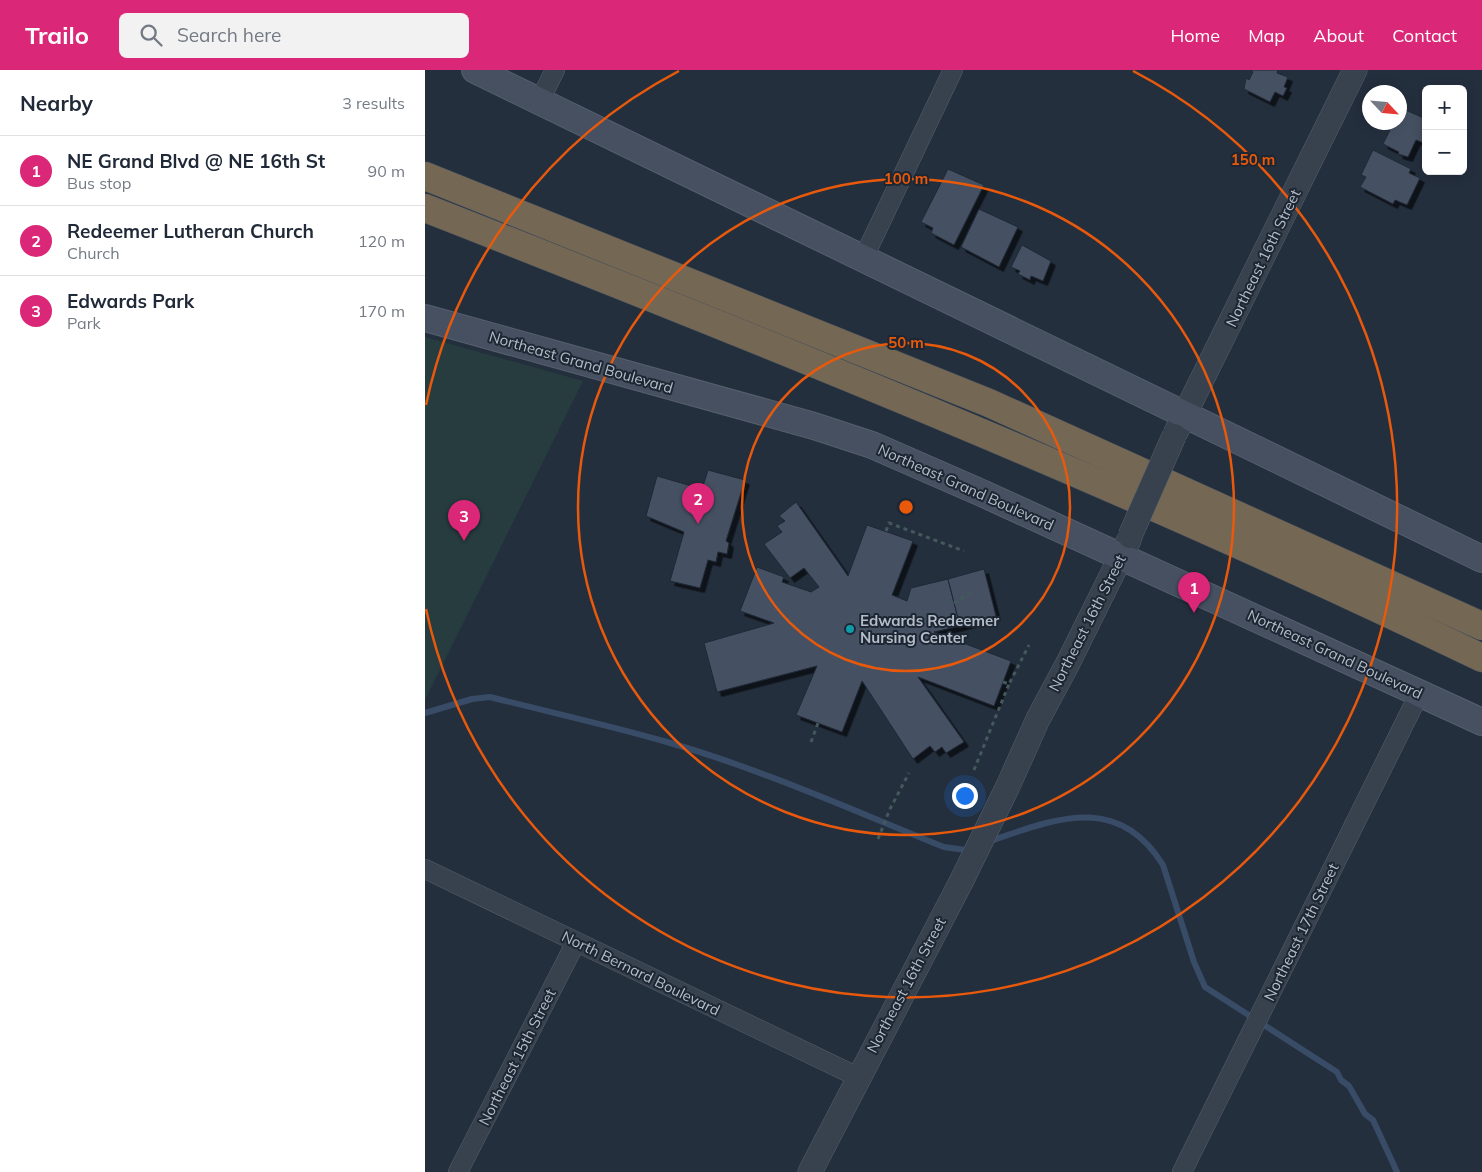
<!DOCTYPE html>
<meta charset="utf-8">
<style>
:root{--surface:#fff;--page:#f2f2f3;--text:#1f2937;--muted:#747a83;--line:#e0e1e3;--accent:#db2777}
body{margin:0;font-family:Mulish,sans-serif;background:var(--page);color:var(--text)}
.controls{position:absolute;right:15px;top:15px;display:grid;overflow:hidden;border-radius:8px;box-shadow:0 2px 12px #0003}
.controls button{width:45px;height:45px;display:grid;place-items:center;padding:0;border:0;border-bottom:1px solid var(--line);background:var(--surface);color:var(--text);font:25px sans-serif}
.compass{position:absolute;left:937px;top:15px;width:45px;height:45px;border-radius:50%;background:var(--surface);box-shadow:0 2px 12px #0003;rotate:116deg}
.you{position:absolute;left:539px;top:725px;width:18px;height:18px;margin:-12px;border:4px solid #fff;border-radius:50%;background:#1a73e8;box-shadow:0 0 0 8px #1a73e833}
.badge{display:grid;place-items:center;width:32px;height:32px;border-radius:50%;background:var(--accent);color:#fff;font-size:16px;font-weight:700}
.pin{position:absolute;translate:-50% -41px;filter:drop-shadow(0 1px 2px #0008)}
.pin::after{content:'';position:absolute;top:26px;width:18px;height:15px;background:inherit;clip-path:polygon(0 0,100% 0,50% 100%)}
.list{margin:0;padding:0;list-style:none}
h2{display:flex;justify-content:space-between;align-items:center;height:65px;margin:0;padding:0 20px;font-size:21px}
h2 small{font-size:16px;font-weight:400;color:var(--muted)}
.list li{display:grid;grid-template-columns:32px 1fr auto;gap:15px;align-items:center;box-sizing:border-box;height:70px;padding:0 20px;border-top:1px solid var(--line)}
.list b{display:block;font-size:19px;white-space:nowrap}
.list p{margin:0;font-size:16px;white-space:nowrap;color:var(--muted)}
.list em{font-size:16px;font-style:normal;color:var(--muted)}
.icon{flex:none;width:28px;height:28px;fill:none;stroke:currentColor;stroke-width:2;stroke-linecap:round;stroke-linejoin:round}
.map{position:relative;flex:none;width:1057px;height:1102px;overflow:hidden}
header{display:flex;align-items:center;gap:30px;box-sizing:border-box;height:70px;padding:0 25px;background:var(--accent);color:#fff}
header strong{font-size:24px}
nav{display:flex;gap:28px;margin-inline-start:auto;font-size:18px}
.search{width:350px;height:45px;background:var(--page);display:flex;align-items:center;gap:12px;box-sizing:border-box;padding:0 18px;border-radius:8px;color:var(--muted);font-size:19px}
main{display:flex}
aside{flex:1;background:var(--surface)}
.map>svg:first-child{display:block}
</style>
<header>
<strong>Trailo</strong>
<div class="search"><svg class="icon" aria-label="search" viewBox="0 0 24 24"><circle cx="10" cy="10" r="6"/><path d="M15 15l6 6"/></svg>Search here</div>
<nav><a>Home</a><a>Map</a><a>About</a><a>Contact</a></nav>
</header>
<main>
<aside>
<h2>Nearby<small>3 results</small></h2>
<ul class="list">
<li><span class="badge">1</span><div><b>NE Grand Blvd @ NE 16th St</b><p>Bus stop</p></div><em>90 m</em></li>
<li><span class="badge">2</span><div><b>Redeemer Lutheran Church</b><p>Church</p></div><em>120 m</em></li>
<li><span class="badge">3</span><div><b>Edwards Park</b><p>Park</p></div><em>170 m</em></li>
</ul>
</aside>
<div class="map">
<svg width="1057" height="1102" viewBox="0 0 1057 1102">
<defs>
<filter id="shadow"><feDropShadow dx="4.5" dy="4.5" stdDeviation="0" flood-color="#0009"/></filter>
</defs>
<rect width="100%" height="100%" fill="#242f3e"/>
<polygon fill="#263c3f" points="0,267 158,311 0,630"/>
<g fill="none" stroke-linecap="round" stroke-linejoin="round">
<g stroke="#394c67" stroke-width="6">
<path d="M0,643L47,629L65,627C124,642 183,655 242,672C336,699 427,740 519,777L540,780L546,778"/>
<path d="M562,772C628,750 692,721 738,795L769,892L780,917L912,1002L916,1010L924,1016L940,1044L948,1050L972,1102"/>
</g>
</g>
<g fill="#455162" stroke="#1f2835" filter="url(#shadow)">
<polygon points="825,0 853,0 852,3 863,7 859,17 862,18 858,26 850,22 845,32 819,19 821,8 824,10 828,2"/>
<polygon points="974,37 1001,49 1001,74 991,70 983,87 973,84 974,82 958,74 965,60 961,58 963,52 974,52"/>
<polygon points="948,80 986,99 984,103 995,108 982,135 970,130 968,134 935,117 941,107 936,105"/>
<polygon points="523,99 559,115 529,175 506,163 508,158 496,152"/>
<polygon points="554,139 593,157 574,197 536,177"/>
<polygon points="597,175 626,191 618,211 606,206 605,210 593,204 595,201 586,197"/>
<polygon points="283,400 320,410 301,471 304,473 302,484 293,482 291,492 283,490 275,518 245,511 259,462 221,446 232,406 277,419"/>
<polygon points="371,432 423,506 442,455 488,471 467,525 482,531 486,518 523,509 535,556 509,562 586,591 569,636 493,607 539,672 521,683 517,677 510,682 505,676 488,689 437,611 417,662 371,645 392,596 292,622 279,573 349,553 315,541 332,497 359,507 357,512 386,522 394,517 379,498 365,508 339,474 357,462 352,456 360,451 354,446"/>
<polygon points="559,499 571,546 535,556 523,509"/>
</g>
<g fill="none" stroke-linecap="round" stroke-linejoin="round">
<defs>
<g id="minor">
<polyline points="114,32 130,0"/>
<polyline points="438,189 528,0"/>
<polyline points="0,799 433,1007"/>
<polyline points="33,1102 151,872"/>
<polyline points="757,1102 995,622"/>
</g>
<g id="tertiary">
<polyline points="751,362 930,0"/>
<polyline points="385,1102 537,810 583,716 613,649 643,593 704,470"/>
</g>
<g id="secondary">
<polyline points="50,0 1057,489"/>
<polyline points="0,248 389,356 447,375 559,424 1057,652"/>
</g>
<g id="motorway">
<polyline points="0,106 564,333 1057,556"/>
<path d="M0,138C357,278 712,421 1057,588"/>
</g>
</defs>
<use href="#minor" stroke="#565f6c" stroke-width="20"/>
<use href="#tertiary" stroke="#565f6c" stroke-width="25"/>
<use href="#secondary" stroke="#565f6c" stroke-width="28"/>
<use href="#motorway" stroke="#434c59" stroke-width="29"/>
<g stroke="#44595c" stroke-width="3" stroke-dasharray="4 4" stroke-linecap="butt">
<polyline points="461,461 464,453 539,481"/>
<polyline points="529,533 548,521"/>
<polyline points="578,612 584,614 604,575"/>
<polyline points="386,672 393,653"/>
<polyline points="549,700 584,614"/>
<polyline points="453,769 465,739 484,703"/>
</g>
<use href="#minor" stroke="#38414e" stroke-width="19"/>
<use href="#tertiary" stroke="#38414e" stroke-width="24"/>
<use href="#secondary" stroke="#465061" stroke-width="26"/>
<use href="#motorway" stroke="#746855" stroke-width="28"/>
<defs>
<polyline id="tertiary-bridge" points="705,466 749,366"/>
</defs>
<use href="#tertiary-bridge" stroke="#565f6c" stroke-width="25" stroke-linecap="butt"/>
<use href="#tertiary-bridge" stroke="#38414e" stroke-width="24"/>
</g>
<g fill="none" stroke="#e8590c" stroke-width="2.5">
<circle cx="481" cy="437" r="164"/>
<circle cx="481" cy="437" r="328"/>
<path d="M1 335A491 491 0 0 1 254 1M708 1A491 491 0 1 1 1 539"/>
</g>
<circle fill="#0f9aa8" stroke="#1d2633" stroke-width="2" cx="425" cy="559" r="5"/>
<g text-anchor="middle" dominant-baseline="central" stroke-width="4" stroke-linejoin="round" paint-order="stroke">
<g font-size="15" fill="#b4bcc9" stroke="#1d2633">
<text transform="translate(838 188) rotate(-64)">Northeast 16th Street</text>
<text transform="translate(156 292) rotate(16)">Northeast Grand Boulevard</text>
<text transform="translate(541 417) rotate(24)">Northeast Grand Boulevard</text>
<text transform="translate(662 553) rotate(-63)">Northeast 16th Street</text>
<text transform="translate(910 584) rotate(25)">Northeast Grand Boulevard</text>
<text transform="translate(876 862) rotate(-64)">Northeast 17th Street</text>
<text transform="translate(216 903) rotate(26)">North Bernard Boulevard</text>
<text transform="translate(481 915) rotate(-62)">Northeast 16th Street</text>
<text transform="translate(92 987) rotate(-63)">Northeast 15th Street</text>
</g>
<g font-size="15" font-weight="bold" fill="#b4bcc9" stroke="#1d2633" text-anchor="start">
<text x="435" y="550">Edwards Redeemer<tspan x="435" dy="17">Nursing Center</tspan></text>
</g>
</g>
<circle cx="481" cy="437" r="8" fill="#e8590c" stroke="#1d2633" stroke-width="2.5"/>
<g font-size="15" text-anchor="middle" font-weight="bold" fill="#e8590c" stroke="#1d2633" stroke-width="4" stroke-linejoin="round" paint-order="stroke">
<text x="828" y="95">150 m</text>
<text x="481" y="114">100 m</text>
<text x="481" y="278">50 m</text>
</g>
</svg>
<div class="controls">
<button>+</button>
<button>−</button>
</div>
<svg class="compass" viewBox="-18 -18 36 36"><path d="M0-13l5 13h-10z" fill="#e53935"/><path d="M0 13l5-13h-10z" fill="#747a83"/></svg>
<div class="you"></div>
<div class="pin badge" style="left:769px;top:543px">1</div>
<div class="pin badge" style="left:273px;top:454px">2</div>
<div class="pin badge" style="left:39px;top:471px">3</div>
</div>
</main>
